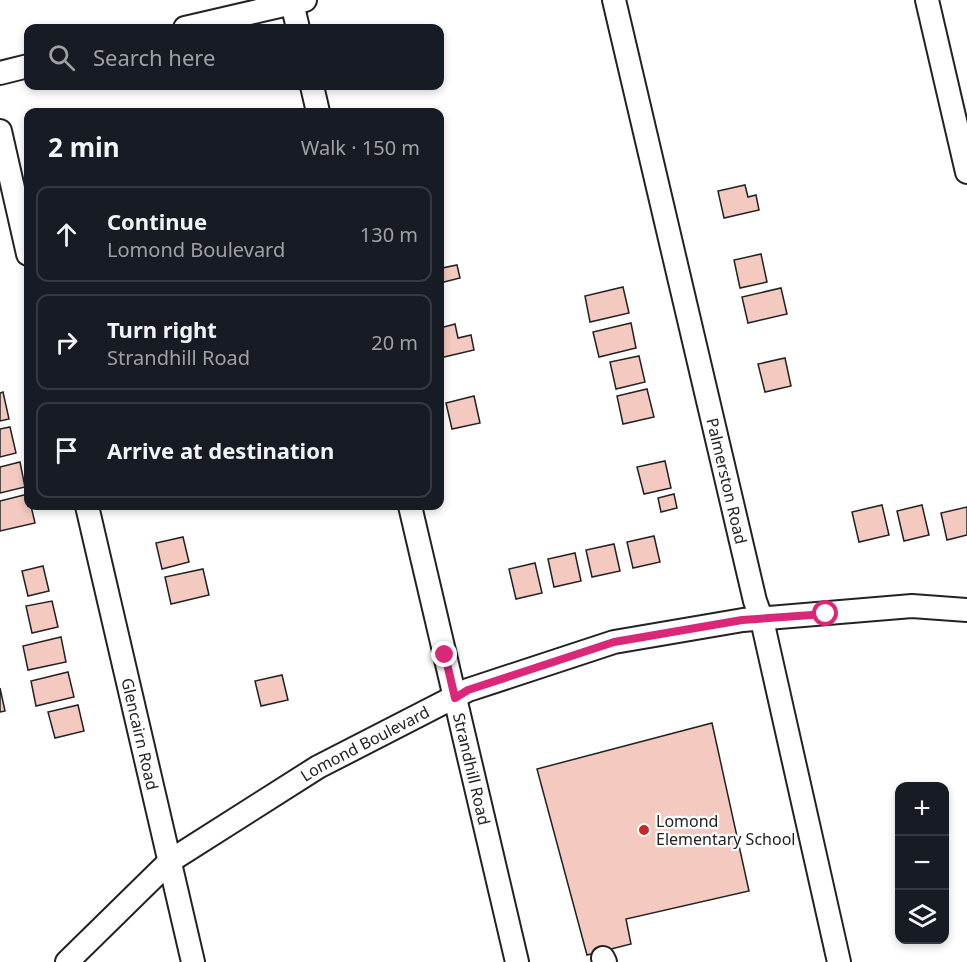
<!DOCTYPE html>
<meta charset="utf-8">
<style>
:root{--surface:#171b24;--page:#242831;--text:#f1f3f6;--muted:#9ea1a6;--line:#363941}
body{margin:0;font-family:"Noto Sans",sans-serif;background:var(--page);color:var(--text)}
.controls{position:absolute;right:18px;bottom:18px;display:grid;overflow:hidden;border-radius:12px;box-shadow:0 3px 9px #0003}
.controls button{width:54px;height:54px;display:grid;place-items:center;padding:0;border:0;border-bottom:2px solid var(--line);background:var(--surface);color:var(--text);font:30px sans-serif}
.stop{position:absolute;width:18px;height:18px;margin:-14px;border:4px solid #db2777;border-radius:50%;background:#fff}
.stop.end{background:#db2777;border-color:#fff;box-shadow:0 2px 6px #0008}
.list{margin:0;padding:0;list-style:none}
h2{display:flex;justify-content:space-between;align-items:center;height:78px;margin:0;padding:0 24px;font-size:26px}
h2 small{font-size:20px;font-weight:400;color:var(--muted)}
.list li{display:grid;grid-template-columns:39px 1fr auto;gap:18px;align-items:center;box-sizing:border-box;height:96px;margin:0 12px 12px;padding:0 12px;border:2px solid var(--line);border-radius:12px}
.list b{display:block;font-size:22px;white-space:nowrap}
.list p{margin:0;font-size:20px;white-space:nowrap;color:var(--muted)}
.list em{font-size:20px;font-style:normal;color:var(--muted)}
.icon{flex:none;width:33px;height:33px;fill:none;stroke:currentColor;stroke-width:2;stroke-linecap:round;stroke-linejoin:round}
.map{position:relative;flex:none;width:967px;height:962px;overflow:hidden}
.search{position:absolute;background:var(--surface);box-shadow:0 3px 9px #0003;left:24px;top:24px;width:420px;height:66px;display:flex;align-items:center;gap:15px;box-sizing:border-box;padding:0 21px;border-radius:12px;color:var(--muted);font-size:22px}
.panel{position:absolute;background:var(--surface);box-shadow:0 3px 9px #0003;left:24px;top:108px;width:420px;height:402px;border-radius:12px}
.map>svg:first-child{display:block}
</style>
<div class="map">
<svg width="967" height="962" viewBox="0 0 967 962">
<rect width="100%" height="100%" fill="#fff"/>
<g fill="#f3c9c0" stroke="#222" stroke-width="1.5">
<polygon points="745,185 748,197 756,195 759,210 724,218 718,191"/>
<polygon points="761,254 767,282 740,288 734,260"/>
<polygon points="440,257 442,268 457,265 460,278 440,283"/>
<polygon points="623,287 629,313 590,322 585,296"/>
<polygon points="781,288 787,314 748,323 742,297"/>
<polygon points="631,323 636,348 599,357 593,332"/>
<polygon points="455,324 458,338 471,335 474,350 440,358 440,328"/>
<polygon points="639,356 645,382 616,389 610,362"/>
<polygon points="785,358 791,386 765,392 758,364"/>
<polygon points="647,389 654,417 623,424 617,396"/>
<polygon points="3,392 9,419 0,421 0,393"/>
<polygon points="474,396 480,423 452,429 446,403"/>
<polygon points="10,427 16,453 0,457 0,429"/>
<polygon points="665,461 671,488 644,494 637,467"/>
<polygon points="20,462 25,487 0,493 0,467"/>
<polygon points="28,494 28,506 31,506 35,523 0,531 0,501"/>
<polygon points="674,494 677,508 661,512 658,498"/>
<polygon points="882,505 889,535 859,542 852,512"/>
<polygon points="922,505 929,535 904,541 897,511"/>
<polygon points="967,507 967,535 947,540 941,513"/>
<polygon points="654,536 660,562 633,568 627,542"/>
<polygon points="183,537 189,562 162,569 156,543"/>
<polygon points="614,544 620,571 592,577 586,550"/>
<polygon points="575,553 581,581 554,587 548,559"/>
<polygon points="535,563 542,593 516,599 509,569"/>
<polygon points="43,566 49,591 28,596 22,571"/>
<polygon points="203,569 209,595 171,604 165,577"/>
<polygon points="52,601 58,627 32,633 26,606"/>
<polygon points="61,637 66,662 28,670 23,646"/>
<polygon points="68,672 74,697 36,706 31,681"/>
<polygon points="282,675 288,700 261,706 255,681"/>
<polygon points="0,688 5,711 0,712"/>
<polygon points="78,705 84,731 55,738 48,712"/>
<polygon points="712,723 749,891 626,919 631,944 587,955 537,769"/>
</g>
<g fill="none" stroke-linecap="round" stroke-linejoin="round">
<defs>
<g id="minor">
<path id="s1" d="M614,0L755,601L762,620L839,962"/>
<polyline points="927,0 967,172"/>
<polyline points="292,3 298,28"/>
<polyline points="185,28 305,0"/>
<polyline points="0,73 28,66"/>
<polyline points="312,86 318,112"/>
<polyline points="0,131 28,254"/>
<path id="s2" d="M87,506L193,962"/>
<path id="s3" d="M410,506L517,962"/>
<polyline points="603,958 605,962"/>
<path id="s4" d="M67,962L170,861L318,767L468,690L614,642L743,620L912,606L967,610"/>
</g>
</defs>
<use href="#minor" stroke="#222" stroke-width="26"/>
<use href="#minor" stroke="#fff" stroke-width="22"/>
</g>
<g fill="none" stroke-linecap="round" stroke-linejoin="round">
<polyline stroke="#db2777" stroke-width="8" points="445,655 455,698 468,690 614,642 742,620 826,614"/>
</g>
<circle fill="#c62828" stroke="#fff" stroke-width="2" cx="644" cy="830" r="6"/>
<g text-anchor="middle" dominant-baseline="central" stroke-width="4.5" stroke-linejoin="round" paint-order="stroke">
<g font-size="16" fill="#222" stroke="#fff">
<text stroke="none"><textPath href="#s1" startOffset="494">Palmerston Road</textPath></text>
<text stroke="none"><textPath href="#s2" startOffset="234">Glencairn Road</textPath></text>
<text stroke="none"><textPath href="#s4" startOffset="372">Lomond Boulevard</textPath></text>
<text stroke="none"><textPath href="#s3" startOffset="270">Strandhill Road</textPath></text>
</g>
<g font-size="16" fill="#222" stroke="#fff" text-anchor="start">
<text x="656" y="821">Lomond<tspan x="656" dy="18">Elementary School</tspan></text>
</g>
</g>
</svg>
<div class="controls">
<button>+</button>
<button>−</button>
<button><svg class="icon" aria-label="layers" viewBox="0 0 24 24"><path d="M12 4l9 5-9 5-9-5zM3 14l9 5 9-5"/></svg></button>
</div>
<div class="stop" style="left:826px;top:614px"></div>
<div class="stop end" style="left:445px;top:655px"></div>
<div class="search"><svg class="icon" aria-label="search" viewBox="0 0 24 24"><circle cx="10" cy="10" r="6"/><path d="M15 15l6 6"/></svg>Search here</div>
<section class="panel">
<h2>2 min<small>Walk · 150 m</small></h2>
<ul class="list">
<li><svg class="icon" aria-label="ahead" viewBox="0 0 24 24"><path d="M12 20V5M6 11l6-6 6 6"/></svg><div><b>Continue</b><p>Lomond Boulevard</p></div><em>130 m</em></li>
<li><svg class="icon" aria-label="right" viewBox="0 0 24 24"><path d="M7 20v-9h11M14 6l5 5-5 5"/></svg><div><b>Turn right</b><p>Strandhill Road</p></div><em>20 m</em></li>
<li><svg class="icon" aria-label="arrive" viewBox="0 0 24 24"><path d="M6 21V4h12l-3 4 3 4H6"/></svg><div><b>Arrive at destination</b></div></li>
</ul>
</section>
</div>
